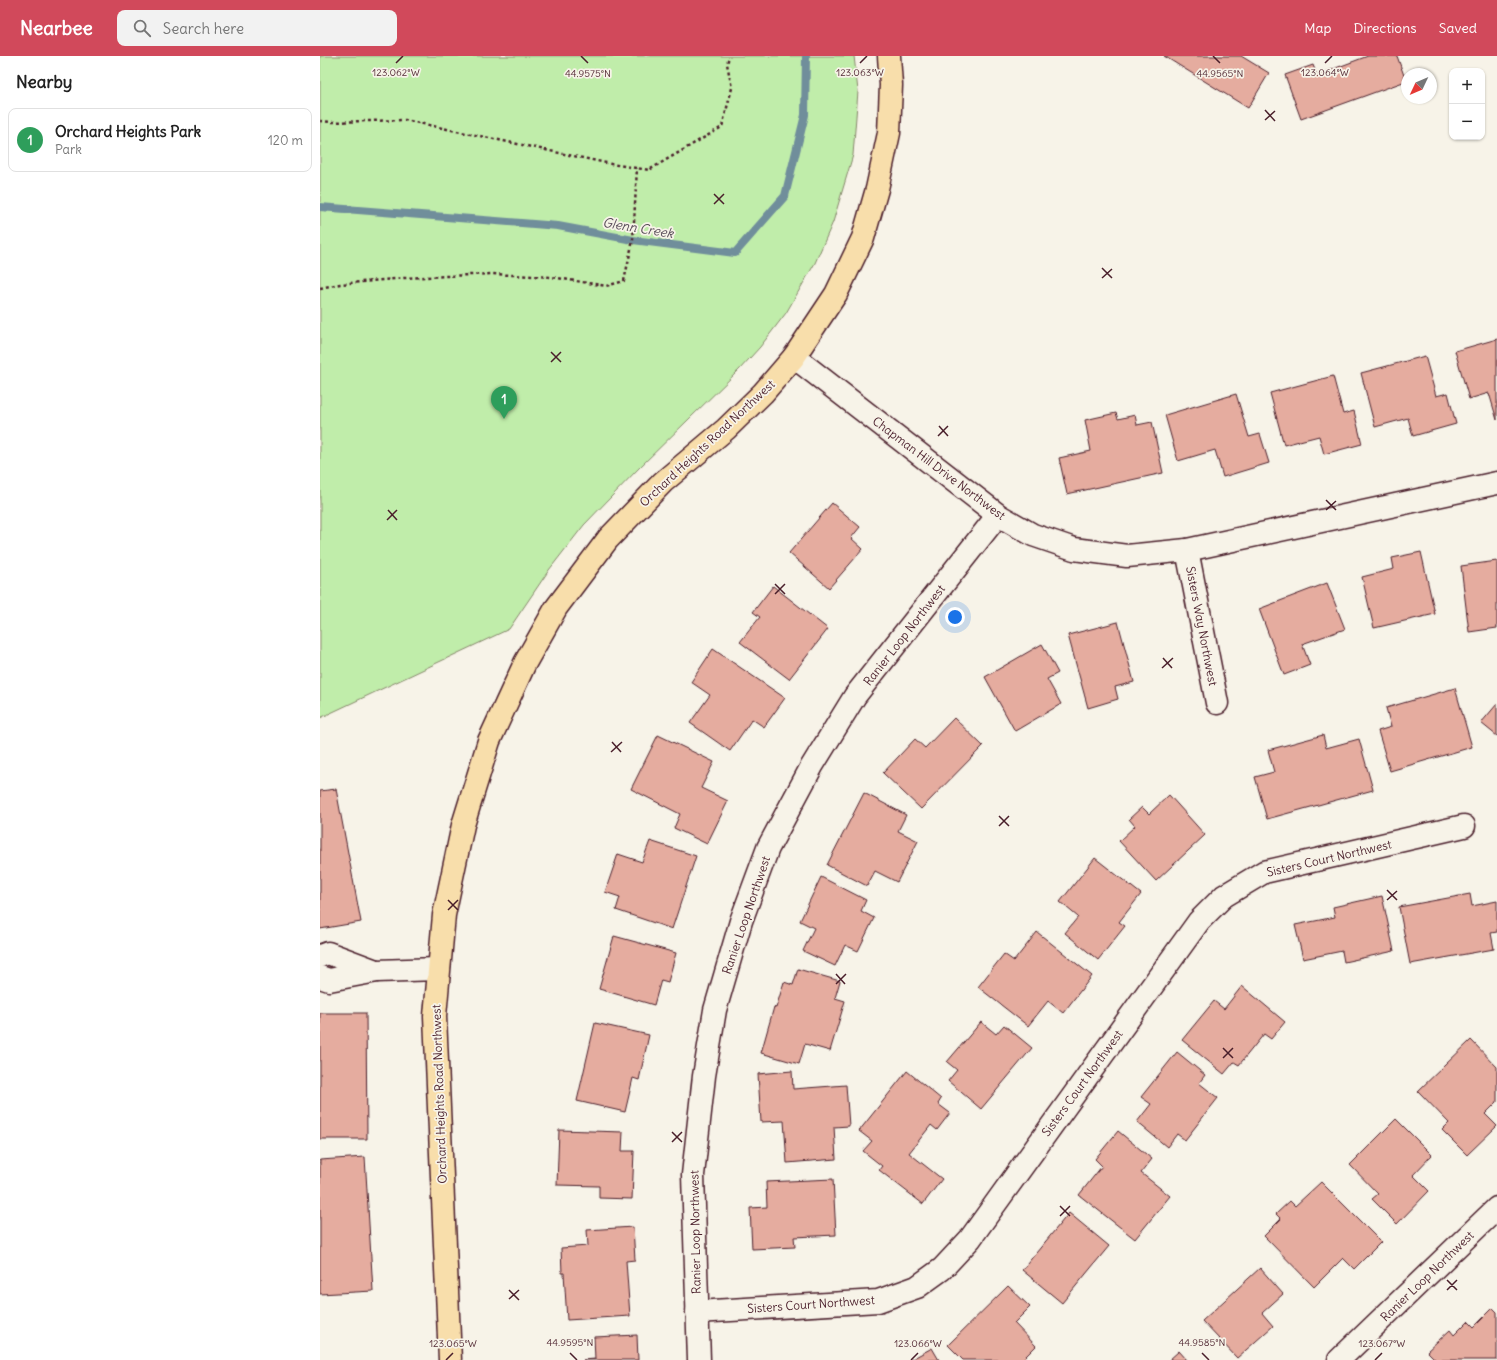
<!DOCTYPE html>
<meta charset="utf-8">
<style>
:root{--surface:#fff;--page:#f2f2f2;--text:#222;--muted:#767676;--line:#e0e0e0;--accent:#d1495b}
body{margin:0;font-family:Delius,sans-serif;background:var(--page);color:var(--text)}
.controls{position:absolute;right:12px;top:12px;display:grid;overflow:hidden;border-radius:8px;box-shadow:0 1px 3px #0004}
.controls button{width:36px;height:36px;display:grid;place-items:center;padding:0;border:0;border-bottom:1px solid var(--line);background:var(--surface);color:var(--text);font:20px sans-serif}
.compass{position:absolute;left:1081px;top:12px;width:36px;height:36px;border-radius:50%;background:var(--surface);box-shadow:0 1px 3px #0004;rotate:226deg}
.you{position:absolute;left:635px;top:561px;width:14px;height:14px;margin:-10px;border:3px solid #fff;border-radius:50%;background:#1a73e8;box-shadow:0 0 0 6px #1a73e833}
.badge{display:grid;place-items:center;width:26px;height:26px;border-radius:50%;background:var(--accent);color:#fff;font-size:13px;font-weight:700}
.pin{position:absolute;translate:-50% -33px;filter:drop-shadow(0 1px 2px #0008)}
.pin::after{content:'';position:absolute;top:21px;width:14px;height:12px;background:inherit;clip-path:polygon(0 0,100% 0,50% 100%)}
.list{margin:0;padding:0;list-style:none}
h2{display:flex;justify-content:space-between;align-items:center;height:52px;margin:0;padding:0 16px;font-size:17px}
h2 small{font-size:13px;font-weight:400;color:var(--muted)}
.list li{display:grid;grid-template-columns:26px 1fr auto;gap:12px;align-items:center;box-sizing:border-box;height:64px;margin:0 8px 8px;padding:0 8px;border:1px solid var(--line);border-radius:8px}
.list b{display:block;font-size:15px;white-space:nowrap}
.list p{margin:0;font-size:13px;white-space:nowrap;color:var(--muted)}
.list em{font-size:13px;font-style:normal;color:var(--muted)}
.icon{flex:none;width:22px;height:22px;fill:none;stroke:currentColor;stroke-width:2;stroke-linecap:round;stroke-linejoin:round}
.map{position:relative;flex:none;width:1177px;height:1304px;overflow:hidden}
header{display:flex;align-items:center;gap:24px;box-sizing:border-box;height:56px;padding:0 20px;background:var(--accent);color:#fff}
header strong{font-size:19px}
nav{display:flex;gap:22px;margin-inline-start:auto;font-size:14px}
.search{width:280px;height:36px;background:var(--page);display:flex;align-items:center;gap:10px;box-sizing:border-box;padding:0 14px;border-radius:8px;color:var(--muted);font-size:15px}
main{display:flex}
aside{flex:1;background:var(--surface)}
.map>svg:first-child{display:block}
</style>
<header>
<strong>Nearbee</strong>
<div class="search"><svg class="icon" aria-label="search" viewBox="0 0 24 24"><circle cx="10" cy="10" r="6"/><path d="M15 15l6 6"/></svg>Search here</div>
<nav><a>Map</a><a>Directions</a><a>Saved</a></nav>
</header>
<main>
<aside>
<h2>Nearby<small></small></h2>
<ul class="list">
<li><span class="badge" style="background:#2e9e5b">1</span><div><b>Orchard Heights Park</b><p>Park</p></div><em>120 m</em></li>
</ul>
</aside>
<div class="map">
<svg width="1177" height="1304" viewBox="0 0 1177 1304">
<rect width="100%" height="100%" fill="#f7f3e8"/>
<filter id="ink" filterUnits="userSpaceOnUse"><feTurbulence type="fractalNoise" baseFrequency=".025" numOctaves="2"/><feDisplacementMap in="SourceGraphic" scale="8" xChannelSelector="R" yChannelSelector="G"/><feConvolveMatrix kernelMatrix="1 2 1 2 8 2 1 2 1" color-interpolation-filters="sRGB"/></filter>
<g filter="url(#ink)">
<polygon fill="#c0edaa" stroke="#85866a" points="0,0 534,0 538,35 533,99 513,166 495,207 466,257 440,291 419,314 319,412 264,469 229,514 189,573 0,662"/>
<g fill="none" stroke-linecap="round" stroke-linejoin="round">
<polyline stroke="#708e9b" stroke-width="8" points="0,151 238,170 313,184 415,197 465,140 485,59 486,0"/>
</g>
<g fill="#e5ac9f" stroke="#4a1f2b">
<polygon points="844,0 921,0 949,17 928,52"/>
<polygon points="1048,0 1077,0 1086,25 981,63 965,19 993,9 997,19"/>
<polygon points="1177,283 1177,364 1169,337 1149,343 1135,295"/>
<polygon points="1105,300 1116,340 1128,337 1136,368 1093,380 1088,362 1055,371 1041,317"/>
<polygon points="1013,320 1023,358 1034,355 1042,388 1004,398 999,380 964,389 950,337"/>
<polygon points="916,338 929,381 940,378 949,407 903,421 895,394 858,405 845,359"/>
<polygon points="796,357 798,363 815,359 817,369 832,366 843,417 747,438 739,402 771,395 765,364"/>
<polygon points="512,447 540,471 531,482 543,493 509,532 469,497"/>
<polygon points="1101,496 1115,558 1054,572 1042,521 1074,513 1072,502"/>
<polygon points="1177,505 1177,572 1149,576 1141,510"/>
<polygon points="1007,527 1025,573 982,588 990,609 964,619 939,553"/>
<polygon points="453,530 508,573 469,623 420,586 440,561 433,556"/>
<polygon points="798,566 814,626 795,631 798,643 768,652 748,579"/>
<polygon points="722,588 738,617 727,623 741,648 695,675 665,621"/>
<polygon points="393,593 465,642 444,671 432,663 410,695 370,667 390,639 371,626"/>
<polygon points="1135,632 1152,691 1070,715 1058,675 1071,671 1066,652"/>
<polygon points="1177,648 1177,680 1161,667"/>
<polygon points="634,662 663,690 601,753 563,717 595,683 605,692"/>
<polygon points="338,679 394,706 381,732 408,745 387,788 354,772 360,758 311,733"/>
<polygon points="1003,679 1006,692 1039,683 1053,734 947,763 935,721 954,716 948,694"/>
<polygon points="16,733 41,866 0,873 0,735"/>
<polygon points="544,737 586,759 578,775 598,785 577,826 555,815 547,830 507,809"/>
<polygon points="849,739 885,779 836,825 799,785 815,770 809,763 822,751 829,758"/>
<polygon points="330,785 376,800 352,873 296,854 300,841 285,836 298,798 322,806"/>
<polygon points="775,802 821,838 799,866 805,870 778,904 745,877 758,861 740,846"/>
<polygon points="501,821 546,844 541,855 554,862 538,895 525,889 515,910 483,895 494,872 480,865"/>
<polygon points="1150,838 1152,850 1177,845 1177,876 1171,877 1174,893 1090,908 1079,851"/>
<polygon points="1062,840 1074,895 1024,906 1022,895 983,903 975,869 1015,861 1013,851"/>
<polygon points="717,876 772,920 743,957 728,945 708,970 658,931 684,898 694,905"/>
<polygon points="294,880 356,897 348,926 341,924 334,949 279,933"/>
<polygon points="478,913 520,925 515,942 525,945 510,995 485,988 479,1008 441,997 454,951 456,952 464,926 473,929"/>
<polygon points="922,930 965,966 951,983 944,978 919,1009 914,1006 904,1018 862,984 894,945 904,953"/>
<polygon points="0,957 46,957 47,1083 0,1083"/>
<polygon points="661,966 676,978 684,969 712,992 661,1053 628,1025 637,1014 627,1006"/>
<polygon points="275,967 329,979 319,1024 313,1022 305,1056 257,1045"/>
<polygon points="1151,984 1177,1011 1177,1046 1165,1058 1177,1070 1147,1099 1122,1074 1129,1067 1098,1035"/>
<polygon points="857,996 885,1019 879,1027 898,1042 865,1084 857,1078 847,1091 817,1066 831,1048 821,1041"/>
<polygon points="472,1015 473,1033 526,1029 529,1070 514,1071 516,1103 467,1107 464,1065 441,1066 438,1018"/>
<polygon points="587,1015 621,1043 618,1048 630,1057 617,1074 611,1069 589,1097 622,1123 603,1148 559,1114 562,1110 543,1095 552,1085 539,1075"/>
<polygon points="1076,1063 1112,1099 1093,1119 1109,1135 1077,1168 1052,1143 1058,1138 1030,1109"/>
<polygon points="239,1074 303,1076 302,1095 314,1095 312,1143 279,1142 279,1130 237,1129"/>
<polygon points="798,1075 832,1103 821,1117 850,1140 815,1183 759,1139 782,1110 775,1103"/>
<polygon points="45,1101 53,1235 0,1238 0,1104"/>
<polygon points="513,1123 516,1179 474,1181 475,1191 432,1193 430,1152 447,1151 446,1126"/>
<polygon points="1001,1126 1061,1186 1034,1213 1023,1202 994,1231 944,1180 961,1163 956,1158 970,1145 975,1150"/>
<polygon points="749,1157 789,1190 742,1247 702,1214"/>
<polygon points="313,1171 315,1204 306,1205 310,1260 247,1264 244,1217 242,1217 241,1192 268,1190 267,1174"/>
<polygon points="940,1212 963,1238 942,1257 953,1270 917,1302 882,1265"/>
<polygon points="688,1230 710,1251 694,1267 716,1290 702,1304 643,1304 628,1289"/>
<polygon points="1173,1252 1177,1256 1177,1304 1116,1304 1107,1295 1130,1274 1134,1279 1148,1265 1154,1271"/>
<polygon points="317,1279 318,1304 263,1304 275,1303 274,1281"/>
<polygon points="612,1292 619,1304 590,1304"/>
<polygon points="859,1295 867,1304 849,1304"/>
</g>
<g fill="none" stroke-linecap="round" stroke-linejoin="round">
<defs>
<g id="minor">
<polyline points="474,301 678,459 713,479 754,493 807,500 867,494 1177,427"/>
<polyline points="867,494 897,647"/>
<polyline points="0,900 8,897 56,915"/>
<polyline points="0,921 9,924 57,915 118,913"/>
<polyline points="377,1256 558,1245 597,1231 622,1213 650,1183 879,865 904,840 944,816 1144,770"/>
<polyline points="379,1304 373,1119 384,1020 395,954 421,865 448,792 492,710 535,640 678,459"/>
<polyline points="1019,1304 1177,1152"/>
</g>
<polyline id="major" points="130,1304 115,960 124,859 143,769 169,685 205,607 236,552 288,483 343,426 406,373 443,337 474,301 516,238 543,182 557,133 569,77 571,29 569,0"/>
</defs>
<use href="#minor" stroke="#4a1f2b" stroke-width="25"/>
<use href="#major" stroke="#4a1f2b" stroke-width="25"/>
<g stroke="#4a1f2b" stroke-width="2.5" stroke-dasharray="3 3" stroke-linecap="butt">
<polyline points="0,65 13,66 85,64 291,108 329,114 402,71 412,32 407,8 409,0"/>
<polyline points="0,232 20,228 84,222 172,218 232,221 286,230 304,225 313,184 317,112"/>
</g>
<use href="#minor" stroke="#f7f3e8" stroke-width="22"/>
<use href="#major" stroke="#f8deab" stroke-width="22"/>
</g>
</g>
<path fill="none" stroke="#4a1f2b" stroke-width="1.5" d="M261,0L268,7M893,0L900,7M76,7L83,0M540,7L547,0M1005,7L1012,0M945,54L955,65M945,64L955,55M394,138L404,148M394,148L404,138M782,212L792,222M782,222L792,213M231,296L241,306M231,306L241,296M619,370L628,380M618,380L628,370M1006,444L1016,454M68,454L77,464M1006,454L1016,445M67,464L77,454M455,528L465,538M455,538L465,528M843,602L852,612M842,612L853,602M292,686L301,696M291,696L302,686M679,760L689,770M679,770L689,760M1067,834L1077,844M128,844L138,854M1067,844L1077,835M128,854L138,844M516,918L525,928M516,928L526,918M903,992L913,1002M903,1002L913,992M352,1076L362,1086M352,1086L362,1076M740,1150L750,1160M740,1160L750,1150M1127,1224L1137,1234M189,1234L199,1244M1127,1234L1137,1224M189,1243L199,1234M250,1297L257,1304M882,1297L889,1304M126,1304L133,1297M591,1304L598,1297M1055,1304L1062,1297"/>
<g text-anchor="middle" dominant-baseline="central" stroke-width="3.5" stroke-linejoin="round" paint-order="stroke">
<g font-size="12" fill="#4a1f2b" stroke="#f7f3e8">
<text transform="translate(387 387) rotate(-43)">Orchard Heights Road Northwest</text>
<text transform="translate(619 412) rotate(37)">Chapman Hill Drive Northwest</text>
<text transform="translate(882 570) rotate(79)">Sisters Way Northwest</text>
<text transform="translate(584 579) rotate(-52)">Ranier Loop Northwest</text>
<text transform="translate(1009 802) rotate(-13)">Sisters Court Northwest</text>
<text transform="translate(426 859) rotate(-71)">Ranier Loop Northwest</text>
<text transform="translate(762 1027) rotate(-54)">Sisters Court Northwest</text>
<text transform="translate(119 1038) rotate(-92)">Orchard Heights Road Northwest</text>
<text transform="translate(375 1176) rotate(-91)">Ranier Loop Northwest</text>
<text transform="translate(1107 1220) rotate(-44)">Ranier Loop Northwest</text>
<text transform="translate(491 1248) rotate(-4)">Sisters Court Northwest</text>
</g>
<g font-size="13" font-style="italic" fill="#5a4d5a" stroke="#f7f3e8">
<text transform="translate(318 172) rotate(9)">Glenn Creek</text>
</g>
</g>
<g font-size="10" text-anchor="middle" fill="#4a1f2b" stroke="#f7f3e8" stroke-width="3.5" stroke-linejoin="round" paint-order="stroke">
<text x="76" y="20">123.062°W</text>
<text x="540" y="20">123.063°W</text>
<text x="1005" y="20">123.064°W</text>
<text x="268" y="21">44.9575°N</text>
<text x="900" y="21">44.9565°N</text>
<text x="250" y="1290">44.9595°N</text>
<text x="882" y="1290">44.9585°N</text>
<text x="133" y="1291">123.065°W</text>
<text x="598" y="1291">123.066°W</text>
<text x="1062" y="1291">123.067°W</text>
</g>
</svg>
<div class="controls">
<button>+</button>
<button>−</button>
</div>
<svg class="compass" viewBox="-18 -18 36 36"><path d="M0-13l5 13h-10z" fill="#e53935"/><path d="M0 13l5-13h-10z" fill="#767676"/></svg>
<div class="you"></div>
<div class="pin badge" style="left:184px;top:363px;background:#2e9e5b">1</div>
</div>
</main>
